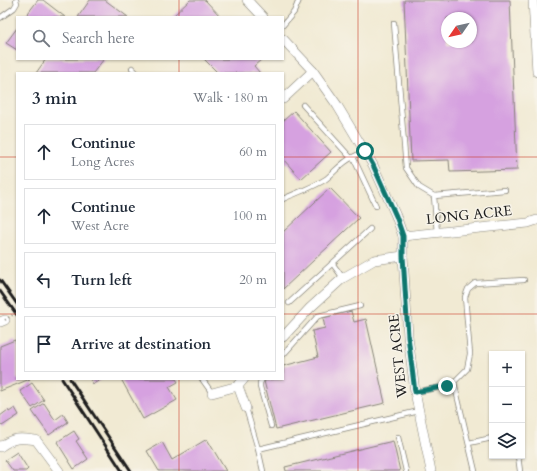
<!DOCTYPE html>
<meta charset="utf-8">
<style>
:root{--surface:#fff;--page:#f6f6f7;--text:#1f2937;--muted:#747a83;--line:#e0e1e3}
body{margin:0;font-family:Cardo,serif;background:var(--page);color:var(--text)}
.controls{position:absolute;right:12px;bottom:12px;display:grid;overflow:hidden;border-radius:0px;box-shadow:0 1px 3px #0004}
.controls button{width:36px;height:36px;display:grid;place-items:center;padding:0;border:0;border-bottom:1px solid var(--line);background:var(--surface);color:var(--text);font:20px sans-serif}
.compass{position:absolute;left:441px;top:12px;width:36px;height:36px;border-radius:50%;background:var(--surface);box-shadow:0 1px 3px #0004;rotate:236deg}
.stop{position:absolute;width:12px;height:12px;margin:-9px;border:3px solid #0f766e;border-radius:50%;background:#fff}
.stop.end{background:#0f766e;border-color:#fff;box-shadow:0 1px 4px #0008}
.list{margin:0;padding:0;list-style:none}
h2{display:flex;justify-content:space-between;align-items:center;height:52px;margin:0;padding:0 16px;font-size:17px}
h2 small{font-size:13px;font-weight:400;color:var(--muted)}
.list li{display:grid;grid-template-columns:26px 1fr auto;gap:12px;align-items:center;box-sizing:border-box;height:56px;margin:0 8px 8px;padding:0 8px;border:1px solid var(--line);border-radius:0px}
.list b{display:block;font-size:15px;white-space:nowrap}
.list p{margin:0;font-size:13px;white-space:nowrap;color:var(--muted)}
.list em{font-size:13px;font-style:normal;color:var(--muted)}
.icon{flex:none;width:22px;height:22px;fill:none;stroke:currentColor;stroke-width:2;stroke-linecap:round;stroke-linejoin:round}
.map{position:relative;flex:none;width:537px;height:471px;overflow:hidden}
.search{position:absolute;background:var(--surface);box-shadow:0 1px 3px #0004;left:16px;top:16px;width:268px;height:44px;display:flex;align-items:center;gap:10px;box-sizing:border-box;padding:0 14px;border-radius:0px;color:var(--muted);font-size:15px}
.panel{position:absolute;background:var(--surface);box-shadow:0 1px 3px #0004;left:16px;top:72px;width:268px;height:308px;border-radius:0px}
.map>svg:first-child{display:block}
</style>
<div class="map">
<svg width="537" height="471" viewBox="0 0 537 471">
<rect width="100%" height="100%" fill="#f7f3e8"/>
<filter id="ink" filterUnits="userSpaceOnUse"><feTurbulence type="fractalNoise" baseFrequency=".025" numOctaves="2"/><feDisplacementMap in="SourceGraphic" scale="8" xChannelSelector="R" yChannelSelector="G"/><feConvolveMatrix kernelMatrix="1 2 1 2 8 2 1 2 1" color-interpolation-filters="sRGB"/></filter>
<filter id="wash" filterUnits="userSpaceOnUse"><feTurbulence type="fractalNoise" baseFrequency=".012" numOctaves="4" result="noise"/><feDisplacementMap in="SourceGraphic" scale="16" xChannelSelector="R" yChannelSelector="G"/><feGaussianBlur stdDeviation="0.9" result="paint"/><feColorMatrix in="noise" values="0 0 0 0 0 0 0 0 0 0 0 0 0 0 0 0 0 1.4 0 .05"/><feComposite in="paint" operator="in"/></filter>
<g filter="url(#wash)">
<rect width="100%" height="100%" fill="#f1ead3"/>
<g id="blocks">
<g fill="#d6a1e0" fill-rule="evenodd">
<polygon points="38,0 43,0 65,17 25,17"/>
<polygon points="90,0 105,0 128,17 78,17"/>
<polygon points="190,0 205,0 221,17 172,17"/>
<path d="M404,0H510L517,170L450,172L449,160L411,161ZM447,18H471V42H447Z"/>
<polygon points="17,28 17,50 6,43"/>
<polygon points="46,59 104,59 93,73 36,73"/>
<polygon points="204,59 262,59 254,66 260,73 218,73"/>
<polygon points="294,111 331,152 301,179 283,159 283,121"/>
<polygon points="330,188 359,218 283,289 283,232"/>
<polygon points="351,311 354,322 366,319 385,403 276,429 264,381 274,379 283,379 283,366 318,357 312,331 325,328 323,318"/>
<polygon points="15,340 17,345 17,379 30,379 0,391 0,346"/>
<polygon points="90,379 102,379 93,384"/>
<polygon points="121,379 176,379 178,382 169,387 177,400 143,419"/>
<polygon points="32,383 44,400 32,408 20,391"/>
<polygon points="44,403 55,420 63,414 68,422 49,435 32,411"/>
<polygon points="15,408 19,415 2,426 0,424 0,416 8,410 9,412"/>
<polygon points="74,431 79,439 76,441 88,459 74,469 57,442"/>
<polygon points="207,439 226,471 159,471 147,451 162,442 172,460"/>
<polygon points="393,441 400,471 286,471 285,467"/>
<polygon points="17,452 28,469 26,471 13,471 5,460"/>
</g>
</g>
</g>
<g filter="url(#ink)">
<use href="#blocks" fill-opacity="0" stroke="#868378" stroke-width="1"/>
<g fill="none" stroke-linecap="round" stroke-linejoin="round">
<defs>
<g id="service">
<polyline points="0,18 14,8 17,3 16,0"/>
<polyline points="394,23 406,168 419,187 434,196"/>
<polyline points="283,25 294,12 299,0"/>
<polyline points="132,68 137,73"/>
<polyline points="303,105 351,158"/>
<polyline points="353,157 365,151"/>
<path d="M283,199C298,192 312,188 326,179C335,172 342,162 353,157L376,206"/>
<polyline points="437,233 434,196 505,190"/>
<polyline points="332,263 343,278"/>
<polyline points="289,303 370,229"/>
<polyline points="283,355 318,316 360,306"/>
<polyline points="202,379 212,393"/>
<polyline points="262,379 260,383 260,387 271,426"/>
<polyline points="454,382 475,471"/>
<polyline points="415,392 447,386 454,382 467,369 470,354 465,297 468,289 475,283 524,280"/>
<polyline points="246,408 258,449 419,411"/>
<polyline points="398,437 406,471"/>
<polyline points="469,443 492,438"/>
<polyline points="258,449 263,471"/>
<polyline points="518,456 520,471"/>
</g>
<g id="minor">
<polyline points="247,0 263,17"/>
<polyline points="533,0 537,72"/>
<polyline points="283,39 313,71 337,105 373,165 396,216 403,236 403,256 408,336 415,392 431,471"/>
<polyline points="283,99 313,71"/>
<polyline points="403,236 528,223 537,220"/>
<polyline points="0,322 5,320"/>
<polyline points="283,337 310,308 343,278 374,260 403,256"/>
<polyline points="244,379 238,386 246,408"/>
<polyline points="212,393 238,386"/>
<path d="M0,447C14,437 20,438 36,440L59,471"/>
</g>
</defs>
<use href="#service" stroke="#868378" stroke-width="6"/>
<use href="#minor" stroke="#868378" stroke-width="10"/>
<use href="#service" stroke="#fff" stroke-width="4.5"/>
<use href="#minor" stroke="#fff" stroke-width="9"/>
<g stroke="#1c1c1c" stroke-width="3">
<polyline points="0,280 17,304"/>
<polyline points="0,291 17,315"/>
<polyline points="62,379 122,471"/>
<polyline points="70,379 131,471"/>
</g>
<polyline stroke="#868378" stroke-width="2" stroke-dasharray="1 3" stroke-linecap="butt" points="5,320 17,312"/>
</g>
</g>
<g fill="none" stroke-linecap="round" stroke-linejoin="round" filter="url(#ink)">
<polyline stroke="#0f766e" stroke-width="5" points="365,151 373,165 396,216 403,236 403,256 408,336 415,392 447,386"/>
</g>
<path fill="none" stroke="#c8321e" stroke-width="1" stroke-opacity="0.55" d="M179,0V17M358,0V471M179,59V73M0,157H17M283,157H537M0,314H17M283,314H537M179,379V471"/>
<g text-anchor="middle" dominant-baseline="central" stroke-width="3" stroke-linejoin="round" paint-order="stroke">
<g font-size="14" fill="#1c1c1c" stroke="#f7f3e8">
<text transform="translate(469 215) rotate(-6)">LONG ACRE</text>
<text transform="translate(398 356) rotate(-96)">WEST ACRE</text>
</g>
</g>
</svg>
<div class="controls">
<button>+</button>
<button>−</button>
<button><svg class="icon" aria-label="layers" viewBox="0 0 24 24"><path d="M12 4l9 5-9 5-9-5zM3 14l9 5 9-5"/></svg></button>
</div>
<svg class="compass" viewBox="-18 -18 36 36"><path d="M0-13l5 13h-10z" fill="#e53935"/><path d="M0 13l5-13h-10z" fill="#747a83"/></svg>
<div class="stop" style="left:365px;top:151px"></div>
<div class="stop end" style="left:447px;top:386px"></div>
<div class="search"><svg class="icon" aria-label="search" viewBox="0 0 24 24"><circle cx="10" cy="10" r="6"/><path d="M15 15l6 6"/></svg>Search here</div>
<section class="panel">
<h2>3 min<small>Walk · 180 m</small></h2>
<ul class="list">
<li><svg class="icon" aria-label="ahead" viewBox="0 0 24 24"><path d="M12 20V5M6 11l6-6 6 6"/></svg><div><b>Continue</b><p>Long Acres</p></div><em>60 m</em></li>
<li><svg class="icon" aria-label="ahead" viewBox="0 0 24 24"><path d="M12 20V5M6 11l6-6 6 6"/></svg><div><b>Continue</b><p>West Acre</p></div><em>100 m</em></li>
<li><svg class="icon" aria-label="left" viewBox="0 0 24 24"><path d="M17 20v-9H6M10 6l-5 5 5 5"/></svg><div><b>Turn left</b></div><em>20 m</em></li>
<li><svg class="icon" aria-label="arrive" viewBox="0 0 24 24"><path d="M6 21V4h12l-3 4 3 4H6"/></svg><div><b>Arrive at destination</b></div></li>
</ul>
</section>
</div>
